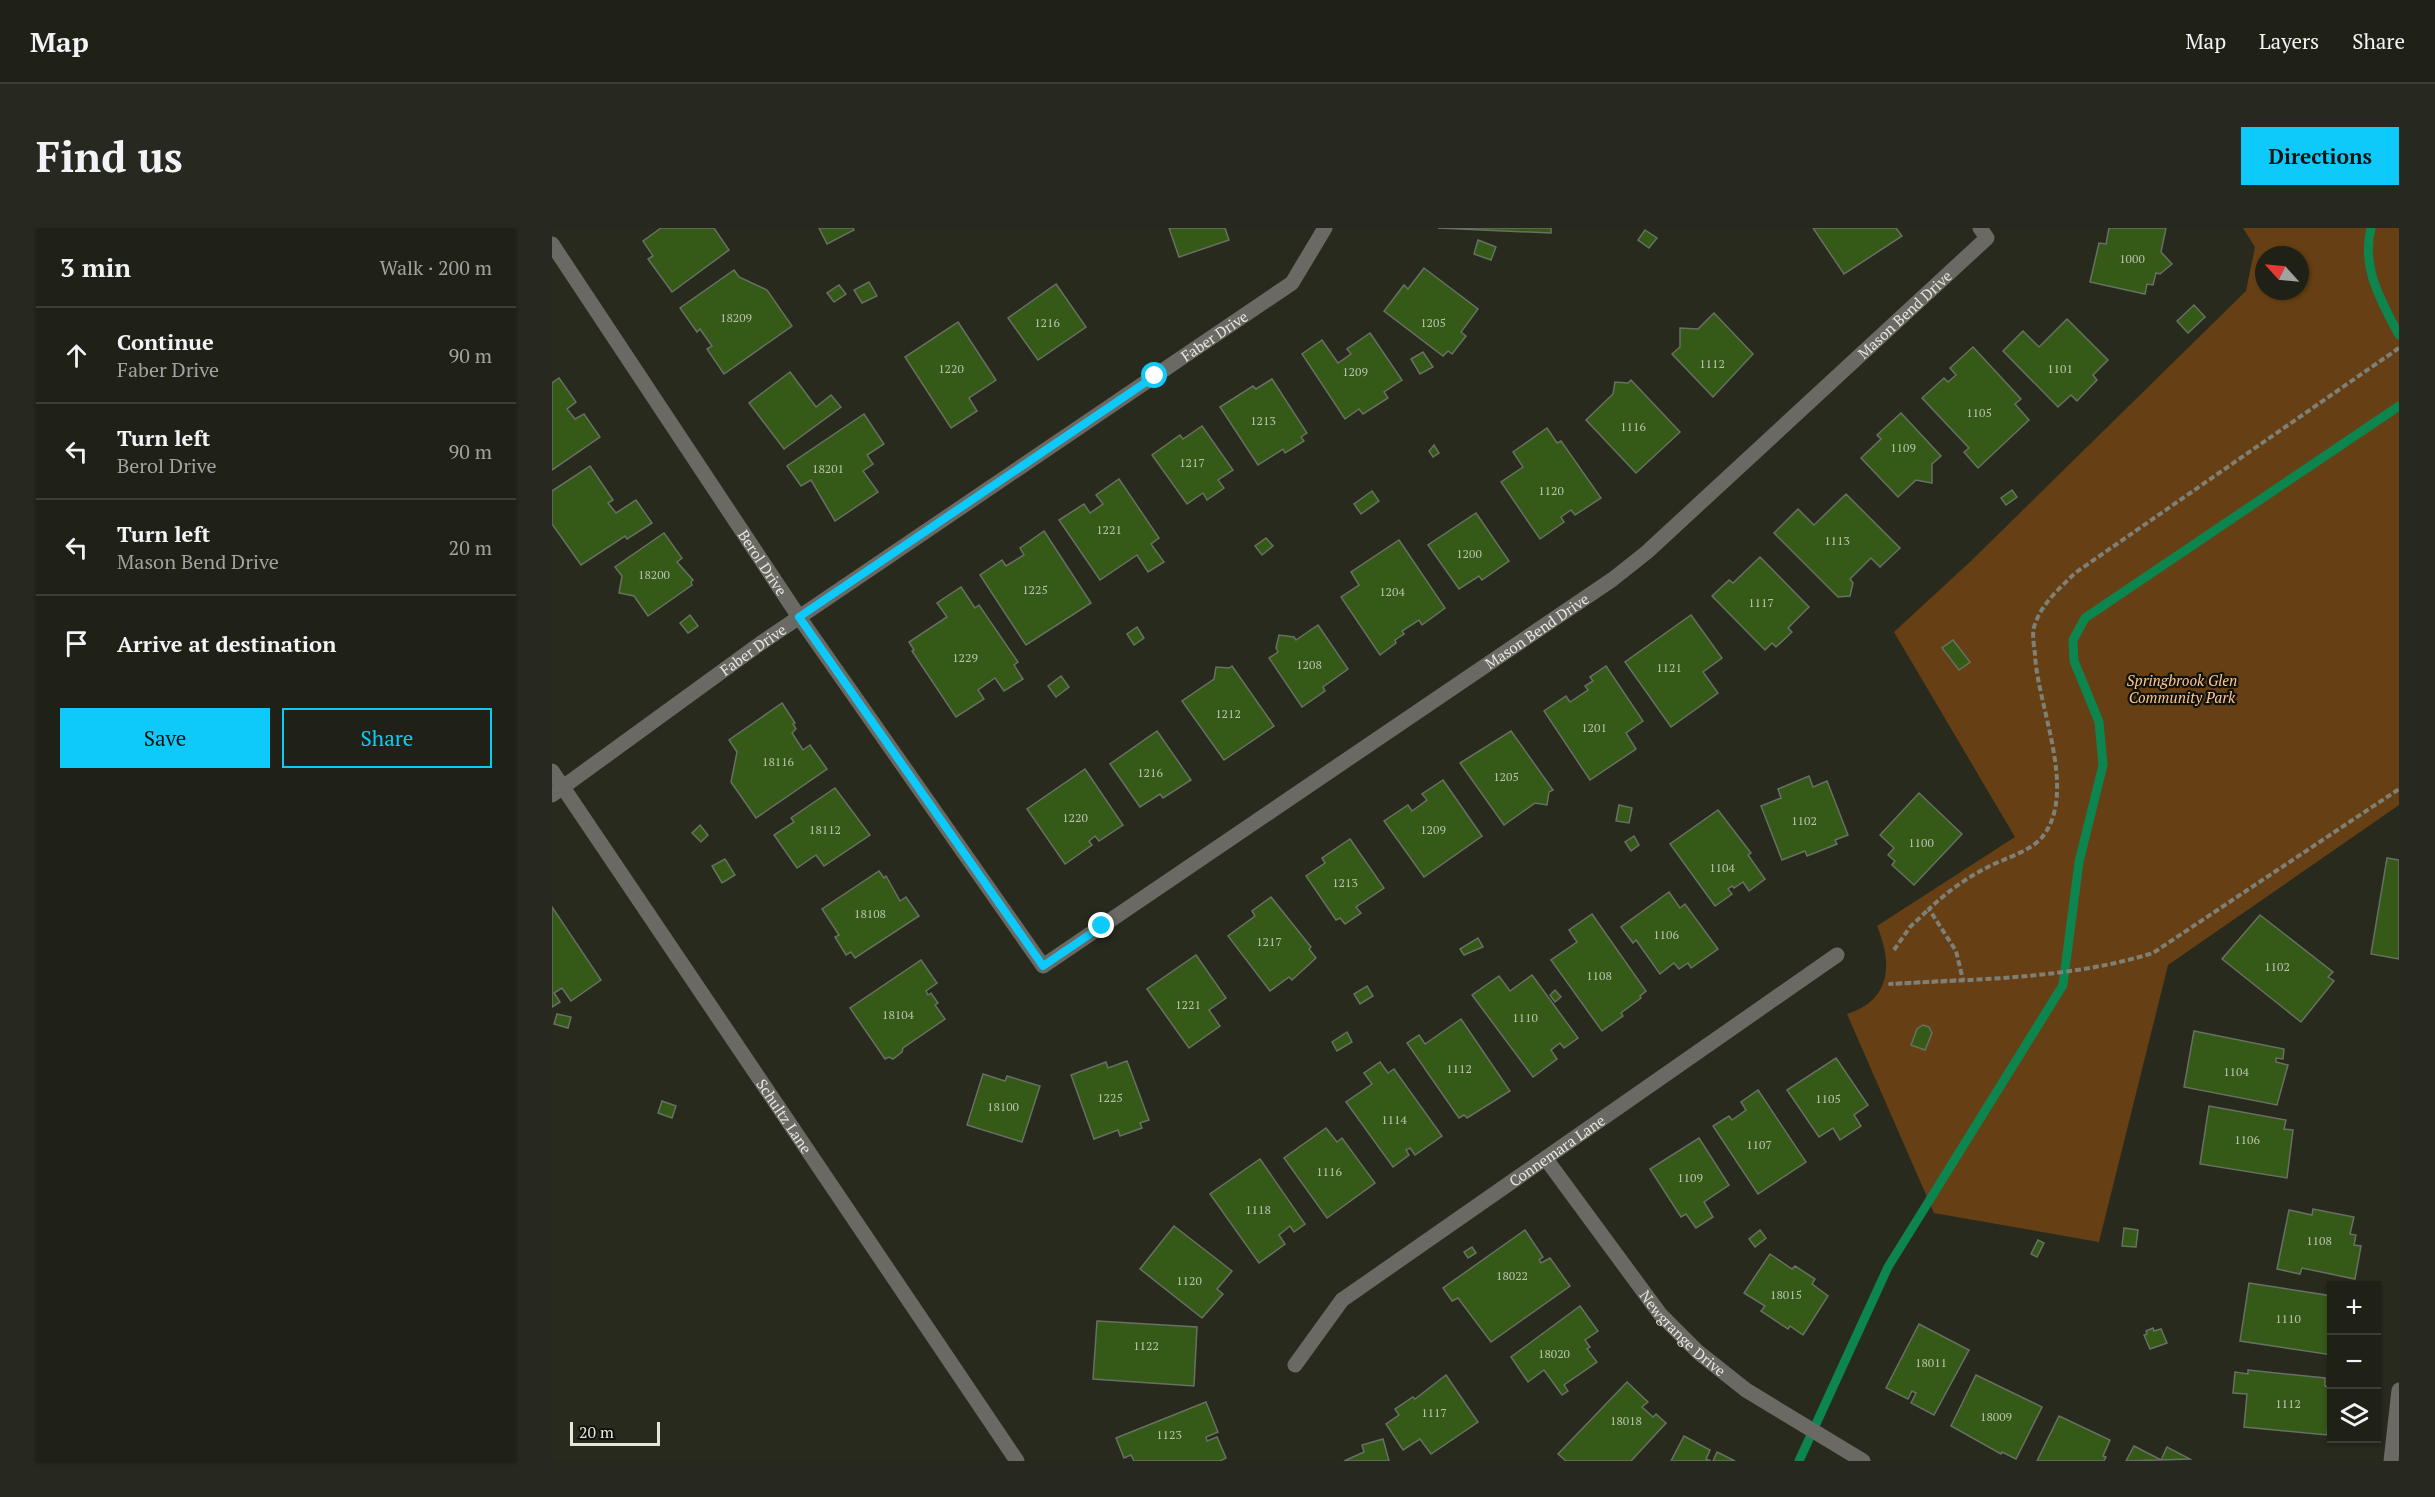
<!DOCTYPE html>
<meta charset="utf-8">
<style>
:root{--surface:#1f2016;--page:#27281f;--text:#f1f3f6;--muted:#a1a3a1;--line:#3c3e35;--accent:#0ecafa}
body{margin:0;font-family:"PT Serif",serif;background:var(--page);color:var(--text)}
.controls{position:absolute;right:18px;bottom:18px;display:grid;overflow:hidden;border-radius:0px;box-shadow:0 2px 4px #0004}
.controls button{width:54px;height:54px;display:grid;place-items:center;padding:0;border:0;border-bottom:2px solid var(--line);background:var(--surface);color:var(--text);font:30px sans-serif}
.compass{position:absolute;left:1703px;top:18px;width:54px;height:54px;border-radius:50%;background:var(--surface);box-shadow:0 2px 4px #0004;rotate:297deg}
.scale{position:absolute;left:18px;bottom:15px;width:90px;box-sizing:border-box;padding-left:6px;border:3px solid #e5e6de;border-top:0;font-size:16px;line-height:21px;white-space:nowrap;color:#e5e6de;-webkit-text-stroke:4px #12120d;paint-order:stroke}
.stop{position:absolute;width:18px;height:18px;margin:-14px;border:4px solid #0ecafa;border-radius:50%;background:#fff}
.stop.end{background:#0ecafa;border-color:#fff;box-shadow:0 2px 6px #0008}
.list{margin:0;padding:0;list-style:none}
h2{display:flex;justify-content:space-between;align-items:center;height:78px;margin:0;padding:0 24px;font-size:26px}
h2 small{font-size:20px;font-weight:400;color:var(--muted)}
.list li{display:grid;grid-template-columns:39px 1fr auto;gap:18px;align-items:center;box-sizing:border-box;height:96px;padding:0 24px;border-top:2px solid var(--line)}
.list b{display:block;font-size:22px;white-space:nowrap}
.list p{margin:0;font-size:20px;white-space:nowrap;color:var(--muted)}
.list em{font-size:20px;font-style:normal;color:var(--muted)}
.actions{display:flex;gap:12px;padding:18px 24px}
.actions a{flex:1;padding:14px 0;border:2px solid var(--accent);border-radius:0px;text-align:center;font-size:21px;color:var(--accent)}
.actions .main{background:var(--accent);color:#111}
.icon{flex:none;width:33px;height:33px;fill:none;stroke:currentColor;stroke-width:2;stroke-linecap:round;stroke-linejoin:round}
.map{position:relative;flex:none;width:1847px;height:1233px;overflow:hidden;border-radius:0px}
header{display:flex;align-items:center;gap:36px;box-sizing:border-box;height:84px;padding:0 30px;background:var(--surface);border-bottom:2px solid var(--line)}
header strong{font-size:28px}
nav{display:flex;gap:33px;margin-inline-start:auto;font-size:21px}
.intro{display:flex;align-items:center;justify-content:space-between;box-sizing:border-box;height:144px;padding:0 36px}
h1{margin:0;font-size:42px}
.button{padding:15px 27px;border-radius:0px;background:var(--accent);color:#111;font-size:21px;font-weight:700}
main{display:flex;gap:36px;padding:0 36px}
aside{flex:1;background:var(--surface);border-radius:0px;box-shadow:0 2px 4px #0004}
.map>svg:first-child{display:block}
</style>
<header>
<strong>Map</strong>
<nav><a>Map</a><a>Layers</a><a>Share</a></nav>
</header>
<div class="intro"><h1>Find us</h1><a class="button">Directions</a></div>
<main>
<aside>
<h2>3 min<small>Walk · 200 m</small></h2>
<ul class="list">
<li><svg class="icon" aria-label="ahead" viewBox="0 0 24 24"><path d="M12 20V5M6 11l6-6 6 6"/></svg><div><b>Continue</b><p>Faber Drive</p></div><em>90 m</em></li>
<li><svg class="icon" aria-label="left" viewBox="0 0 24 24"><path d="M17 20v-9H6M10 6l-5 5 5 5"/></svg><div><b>Turn left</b><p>Berol Drive</p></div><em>90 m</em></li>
<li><svg class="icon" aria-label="left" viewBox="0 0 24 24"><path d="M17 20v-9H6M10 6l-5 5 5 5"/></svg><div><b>Turn left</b><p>Mason Bend Drive</p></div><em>20 m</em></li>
<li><svg class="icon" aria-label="arrive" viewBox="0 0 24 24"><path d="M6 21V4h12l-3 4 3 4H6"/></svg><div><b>Arrive at destination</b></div></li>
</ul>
<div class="actions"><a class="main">Save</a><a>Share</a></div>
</aside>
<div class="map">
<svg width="1847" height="1233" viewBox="0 0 1847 1233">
<rect width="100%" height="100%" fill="#292a1e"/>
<path fill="#664014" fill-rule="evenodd" d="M1691,0H1847V577L1616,737L1547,1014L1382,985L1295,786C1339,772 1341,736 1325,698L1463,609L1342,404L1419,333L1694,63L1703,19ZM1712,27H1748V63H1712Z"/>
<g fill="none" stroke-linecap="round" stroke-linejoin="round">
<g stroke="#0c854f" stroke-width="9">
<path d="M1819,0C1809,39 1829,73 1847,107"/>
<polyline points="1247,1233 1336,1039 1511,757 1527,634 1551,537 1547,494 1522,433 1521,412 1533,390 1847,178"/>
</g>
</g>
<g fill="#355917" stroke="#687063" stroke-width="1.5">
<polygon points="109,0 162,0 177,22 120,64 96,31 101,28 91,13"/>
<polygon points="267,0 301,0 302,2 275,16"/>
<polygon points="617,0 673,0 677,12 627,29"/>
<polygon points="886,0 999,0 999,5"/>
<polygon points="1261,0 1344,0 1350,8 1292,46"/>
<polygon points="1557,0 1614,0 1609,24 1620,36 1608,46 1604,45 1601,57 1595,56 1593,66 1538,54 1547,15 1554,16"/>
<polygon points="1093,2 1105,10 1097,20 1086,12"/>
<polygon points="926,12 944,19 939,32 922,26"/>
<polygon points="872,40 926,81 909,104 914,108 900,126 896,123 891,128 832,83 852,57 856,61"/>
<polygon points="182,42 187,49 215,62 240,98 172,146 155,121 160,118 148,101 145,104 128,80"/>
<polygon points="317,54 325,68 310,75 302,62"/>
<polygon points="504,56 534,99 486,132 456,90"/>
<polygon points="287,57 294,66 282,74 275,65"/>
<polygon points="1642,77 1653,89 1636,105 1625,93"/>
<polygon points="1162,85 1201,126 1161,169 1120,126 1128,119 1128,100 1146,101"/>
<polygon points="1515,91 1556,132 1541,147 1545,152 1525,173 1519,167 1506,179 1451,123 1471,103 1487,119"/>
<polygon points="406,94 444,152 417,170 425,183 399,200 353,129"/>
<polygon points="818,105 850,152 832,164 836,170 811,186 807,181 793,191 750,126 770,112 786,135 799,126 795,121"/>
<polygon points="1421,119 1469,171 1463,176 1477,192 1426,240 1412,224 1417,220 1370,170 1392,150 1396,154 1404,147 1398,140"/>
<polygon points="871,124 881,139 868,146 859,131"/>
<polygon points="238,144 264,179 279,167 289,179 232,221 197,175"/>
<polygon points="7,150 24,174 15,181 23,191 32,186 48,209 0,242 0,155"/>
<polygon points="720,151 755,205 749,209 752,213 733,225 731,221 706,237 668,179 701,158 704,161"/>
<polygon points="1079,152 1128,204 1084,245 1034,192 1061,166 1063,154 1076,155"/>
<polygon points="1349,185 1389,228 1380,236 1380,255 1364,252 1346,269 1309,230 1329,211 1325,207"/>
<polygon points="312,186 332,216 315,227 321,236 311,243 326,264 283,293 259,252 249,258 235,238"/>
<polygon points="650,198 681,242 666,252 672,260 655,272 651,265 635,276 600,227 628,207 631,211"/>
<polygon points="995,200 1005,215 1009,213 1049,270 1023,287 1019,282 1009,289 1012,294 988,311 949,254 971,239 961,224"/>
<polygon points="882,217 887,225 881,229 877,223"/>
<polygon points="38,238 61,272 56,275 64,285 84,272 100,295 75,311 73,308 29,337 0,296 0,263"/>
<polygon points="567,251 607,310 599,316 612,334 596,344 585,327 548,352 507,292 532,276 538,285 551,276 544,267"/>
<polygon points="1460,262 1465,269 1454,277 1449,270"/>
<polygon points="820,263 827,273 809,286 802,276"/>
<polygon points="1294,266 1348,320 1328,339 1319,330 1298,351 1301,355 1298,368 1286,369 1222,305 1246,281 1262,297"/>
<polygon points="924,285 957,333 930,352 927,348 907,361 876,317"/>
<polygon points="492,303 539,375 474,417 428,347 450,332 454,338 472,327 468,320"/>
<polygon points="112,305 130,330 125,334 141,352 139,354 140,357 96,388 82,368 67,365 70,348 63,339"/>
<polygon points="714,310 721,318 710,327 703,318"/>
<polygon points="847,312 893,380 870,397 867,392 850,403 852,406 843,412 844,415 828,427 789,369 807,357 799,344"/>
<polygon points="1208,329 1257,379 1236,400 1240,404 1224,419 1220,415 1213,422 1160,368 1177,352 1181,355"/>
<polygon points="409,359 423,380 427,377 466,434 462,437 471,451 452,463 443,450 426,462 432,471 404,489 360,423 362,422 357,414 395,389 385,375"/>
<polygon points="138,387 146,398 136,405 128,395"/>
<polygon points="1139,387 1170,430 1151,444 1166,465 1119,499 1073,434"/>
<polygon points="766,397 796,441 771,459 773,463 750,479 717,430 726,424 724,420 727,407 742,409 744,412"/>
<polygon points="585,399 592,410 582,417 575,406"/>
<polygon points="1401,412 1418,434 1407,442 1390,420"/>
<polygon points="680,438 722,498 672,532 630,473 662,451 664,439 677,440"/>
<polygon points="1054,438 1091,493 1074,505 1084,521 1038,552 992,483 1014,468 1018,474 1036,462 1033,458 1041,453 1038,449"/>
<polygon points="509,448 517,459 504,469 496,458"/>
<polygon points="230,475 243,495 241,496 244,501 240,505 251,522 258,517 275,541 204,590 179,554 185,524 177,512"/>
<polygon points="605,503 639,552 611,570 608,566 588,579 558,536"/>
<polygon points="959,503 1001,562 997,564 995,577 983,575 952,597 908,535"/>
<polygon points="533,541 571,597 547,613 543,608 537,613 540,617 513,636 475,581"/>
<polygon points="1257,548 1261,559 1275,553 1296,607 1283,612 1285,616 1255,628 1253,623 1230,632 1209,578 1229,570 1226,561"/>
<polygon points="891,552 930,608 872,649 832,593 856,577 860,583 875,572 870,566"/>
<polygon points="283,560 318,607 272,638 264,627 245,640 222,607 242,594 239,590"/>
<polygon points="1367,565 1410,606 1362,657 1340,637 1343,633 1336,627 1342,620 1328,607"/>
<polygon points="1067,577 1080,580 1077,595 1064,593"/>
<polygon points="1166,582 1199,625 1196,627 1213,651 1197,663 1191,654 1182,660 1180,658 1176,661 1180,666 1163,678 1118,616"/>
<polygon points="148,597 156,607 149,614 140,605"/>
<polygon points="1082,608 1087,617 1079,623 1073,614"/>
<polygon points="798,611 832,660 804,679 809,685 793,696 788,690 784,692 754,648 773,635 770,630"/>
<polygon points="1835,630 1847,632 1847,731 1819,726"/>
<polygon points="173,631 183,647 170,655 160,638"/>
<polygon points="327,643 332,650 334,648 348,673 354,669 367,688 303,730 299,724 294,727 283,709 287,707 270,681"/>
<polygon points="1117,664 1128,680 1133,676 1166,721 1139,740 1136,735 1127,741 1122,735 1108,746 1084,712 1081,715 1069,699"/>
<polygon points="719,669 759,719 757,721 764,730 740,752 737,749 718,763 676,708 703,688 700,683"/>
<polygon points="0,679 49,752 19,773 10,760 2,765 8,774 0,779"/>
<polygon points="1040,686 1094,763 1088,768 1089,770 1069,785 1071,788 1050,803 999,732 1025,714 1017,702"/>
<polygon points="1708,687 1781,744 1776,749 1782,753 1749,794 1670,731"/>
<polygon points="926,710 931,719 912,727 908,721"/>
<polygon points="644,727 674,770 657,782 668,798 637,820 595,761"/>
<polygon points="369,732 385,755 374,763 376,767 379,765 386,775 383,777 393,791 351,820 350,824 341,831 337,829 333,831 298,780"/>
<polygon points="980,747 1026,810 1012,820 1008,815 999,822 1005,831 981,849 920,767 947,748 958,763"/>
<polygon points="815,758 821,768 808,776 802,766"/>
<polygon points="1003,762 1009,769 1003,774 998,767"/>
<polygon points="5,786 19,789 16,800 2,796"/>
<polygon points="909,791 958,863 915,890 912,887 907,890 855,815 867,807 873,816"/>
<polygon points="1371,797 1377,799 1380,805 1373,822 1359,817 1365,801"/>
<polygon points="1642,803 1732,821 1731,831 1724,830 1724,834 1736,837 1725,877 1632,859"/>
<polygon points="795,804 800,814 785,823 780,814"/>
<polygon points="1284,830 1316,877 1302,887 1309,898 1288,912 1281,900 1267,909 1235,862"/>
<polygon points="575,833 597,892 588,895 590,900 568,908 566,902 542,911 519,847 554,834 556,840"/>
<polygon points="828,834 836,845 842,841 890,908 863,927 858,920 854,922 857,927 841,939 794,874 820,856 812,845"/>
<polygon points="431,846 453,853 455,848 488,858 470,914 415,897"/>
<polygon points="1206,862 1254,934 1206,966 1161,898 1177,888 1180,892 1194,882 1189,874"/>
<polygon points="110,873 124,878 120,890 106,885"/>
<polygon points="1657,878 1734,892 1732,901 1741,902 1735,950 1648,936"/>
<polygon points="774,900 785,914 790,910 823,955 775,990 732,930"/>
<polygon points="1147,910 1177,957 1152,974 1161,989 1144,1000 1134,986 1129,989 1098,941"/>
<polygon points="708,931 753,996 742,1004 738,998 727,1007 733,1016 707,1035 658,966"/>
<polygon points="1761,981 1802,989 1798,1006 1804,1007 1802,1017 1809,1018 1803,1051 1750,1040 1748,1046 1725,1041 1737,982 1760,987"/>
<polygon points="622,998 680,1043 665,1061 671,1066 650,1090 588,1041"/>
<polygon points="1572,1000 1586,1002 1584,1019 1570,1018"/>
<polygon points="973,1002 991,1029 987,1032 989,1035 998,1030 1018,1058 939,1114 906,1070 900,1073 891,1060"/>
<polygon points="1208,1002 1214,1010 1203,1019 1197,1011"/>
<polygon points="1486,1012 1492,1015 1485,1029 1479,1026"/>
<polygon points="920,1019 924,1025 916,1030 912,1024"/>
<polygon points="1218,1026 1240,1041 1243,1038 1263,1051 1260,1056 1276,1068 1251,1107 1238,1098 1236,1101 1209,1083 1213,1078 1192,1065"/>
<polygon points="1697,1055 1780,1068 1780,1127 1688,1113"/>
<polygon points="1028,1078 1046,1103 1033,1112 1038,1119 1035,1121 1045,1134 1012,1157 1016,1163 1010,1167 992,1142 976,1154 959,1129"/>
<polygon points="545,1093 645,1099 642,1158 541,1151"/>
<polygon points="1367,1096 1417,1122 1382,1187 1359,1175 1364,1165 1360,1163 1356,1171 1334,1160"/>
<polygon points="1601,1100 1602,1103 1609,1101 1615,1115 1598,1121 1592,1107 1595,1106 1594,1103"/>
<polygon points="1696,1142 1773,1150 1773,1158 1779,1159 1775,1207 1692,1199 1695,1166 1681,1165 1683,1144 1696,1146"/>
<polygon points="894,1147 926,1194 879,1226 868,1211 851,1222 834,1196 847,1187 843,1181 861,1169 863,1171"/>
<polygon points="1424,1147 1490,1179 1464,1231 1450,1224 1449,1226 1399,1198"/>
<polygon points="1075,1154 1096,1174 1090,1179 1101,1189 1104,1186 1114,1195 1079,1233 1014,1233 1006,1226"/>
<polygon points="654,1174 666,1204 654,1209 655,1213 665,1209 674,1230 668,1233 582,1233 579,1227 572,1230 564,1210"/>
<polygon points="1507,1188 1558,1212 1551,1228 1554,1229 1552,1233 1485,1233"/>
<polygon points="1132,1208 1158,1222 1154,1231 1159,1233 1119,1233"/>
<polygon points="831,1211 837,1233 792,1233 812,1224 810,1217"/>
<polygon points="1582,1218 1609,1232 1615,1219 1638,1231 1574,1233"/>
<polygon points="1165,1224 1183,1233 1161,1233"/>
</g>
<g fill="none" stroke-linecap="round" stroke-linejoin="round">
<g stroke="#7e7f75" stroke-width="4" stroke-dasharray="6 3" stroke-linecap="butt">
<path d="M1847,120L1523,345C1507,361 1489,376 1482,399C1480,406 1482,418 1483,426C1485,477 1526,563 1491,608C1480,623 1453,630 1436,639C1414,650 1395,664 1377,681L1404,723L1411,752L1338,756C1426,751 1517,751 1601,725L1847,561"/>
<polyline points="1342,722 1358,699 1377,681"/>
</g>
<g stroke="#6b6963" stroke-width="15">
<path id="s1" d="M0,16L247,389L491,738L1061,351L1095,324L1435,10L1428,0"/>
<path id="s2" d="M0,567L209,415L740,55L773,0"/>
<path id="s3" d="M994,931L1108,1086L1146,1124L1194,1162L1311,1233"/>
<path id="s4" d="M743,1137L790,1072L1285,727"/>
<polyline points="1839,1233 1847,1162"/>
</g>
<path stroke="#6b6963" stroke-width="15" id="s5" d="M0,543L465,1233"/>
</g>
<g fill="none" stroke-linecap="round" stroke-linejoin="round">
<polyline stroke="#0ecafa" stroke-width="8" points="550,698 491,738 247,389 603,148"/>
</g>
<g text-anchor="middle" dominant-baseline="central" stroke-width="4.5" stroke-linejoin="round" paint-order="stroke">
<g font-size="12" fill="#b9c3ac">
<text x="1580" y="30">1000</text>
<text x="184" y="89">18209</text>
<text x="495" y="94">1216</text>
<text x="881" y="94">1205</text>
<text x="1160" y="135">1112</text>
<text x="399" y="140">1220</text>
<text x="1508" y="140">1101</text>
<text x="803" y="143">1209</text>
<text x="1427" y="184">1105</text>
<text x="711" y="192">1213</text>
<text x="1081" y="198">1116</text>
<text x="1351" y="219">1109</text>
<text x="640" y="234">1217</text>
<text x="276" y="240">18201</text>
<text x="999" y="262">1120</text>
<text x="557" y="301">1221</text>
<text x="1285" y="312">1113</text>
<text x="917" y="325">1200</text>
<text x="102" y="346">18200</text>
<text x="483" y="361">1225</text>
<text x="840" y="363">1204</text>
<text x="1209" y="374">1117</text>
<text x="413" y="429">1229</text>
<text x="757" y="436">1208</text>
<text x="1117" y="439">1121</text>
<text x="676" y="485">1212</text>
<text x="1042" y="499">1201</text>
<text x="226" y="533">18116</text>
<text x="598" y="544">1216</text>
<text x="954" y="548">1205</text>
<text x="523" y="589">1220</text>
<text x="1252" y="592">1102</text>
<text x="273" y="601">18112</text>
<text x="881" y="601">1209</text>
<text x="1369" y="614">1100</text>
<text x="1170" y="639">1104</text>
<text x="793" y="654">1213</text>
<text x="318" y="685">18108</text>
<text x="1114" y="706">1106</text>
<text x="717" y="713">1217</text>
<text x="1725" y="738">1102</text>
<text x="1047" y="747">1108</text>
<text x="636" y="776">1221</text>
<text x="346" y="786">18104</text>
<text x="973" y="789">1110</text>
<text x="907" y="840">1112</text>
<text x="1684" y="843">1104</text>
<text x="558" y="869">1225</text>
<text x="1276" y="870">1105</text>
<text x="451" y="878">18100</text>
<text x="842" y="891">1114</text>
<text x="1695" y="911">1106</text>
<text x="1207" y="916">1107</text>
<text x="777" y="943">1116</text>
<text x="1138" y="949">1109</text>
<text x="706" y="981">1118</text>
<text x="1767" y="1012">1108</text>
<text x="960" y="1047">18022</text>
<text x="637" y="1052">1120</text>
<text x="1234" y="1066">18015</text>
<text x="1736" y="1090">1110</text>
<text x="594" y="1117">1122</text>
<text x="1002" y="1125">18020</text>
<text x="1379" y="1134">18011</text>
<text x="1736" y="1175">1112</text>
<text x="882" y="1184">1117</text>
<text x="1444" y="1188">18009</text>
<text x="1074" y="1192">18018</text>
<text x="617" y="1206">1123</text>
</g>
<g font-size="15" fill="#e5e6de" stroke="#12120d">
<text stroke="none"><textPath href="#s1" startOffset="1956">Mason Bend Drive</textPath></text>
<text stroke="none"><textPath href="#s2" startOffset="806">Faber Drive</textPath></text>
<text stroke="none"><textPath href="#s1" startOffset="382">Berol Drive</textPath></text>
<text stroke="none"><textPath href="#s1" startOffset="1470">Mason Bend Drive</textPath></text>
<text stroke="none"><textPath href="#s2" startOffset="248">Faber Drive</textPath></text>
<text stroke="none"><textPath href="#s5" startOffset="416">Schultz Lane</textPath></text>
<text stroke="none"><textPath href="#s4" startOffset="342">Connemara Lane</textPath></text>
<text stroke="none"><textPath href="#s3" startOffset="222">Newgrange Drive</textPath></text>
</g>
<g font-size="15" font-style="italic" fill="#fec78f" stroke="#12120d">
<text x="1630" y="452">Springbrook Glen<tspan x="1630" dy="17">Community Park</tspan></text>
</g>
</g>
</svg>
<div class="controls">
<button>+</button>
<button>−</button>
<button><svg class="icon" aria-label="layers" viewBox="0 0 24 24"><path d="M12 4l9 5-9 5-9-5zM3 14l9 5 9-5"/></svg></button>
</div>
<svg class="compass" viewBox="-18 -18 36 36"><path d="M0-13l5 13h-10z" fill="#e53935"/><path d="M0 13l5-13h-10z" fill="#a1a3a1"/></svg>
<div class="scale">20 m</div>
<div class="stop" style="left:603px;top:148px"></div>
<div class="stop end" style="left:550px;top:698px"></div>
</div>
</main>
